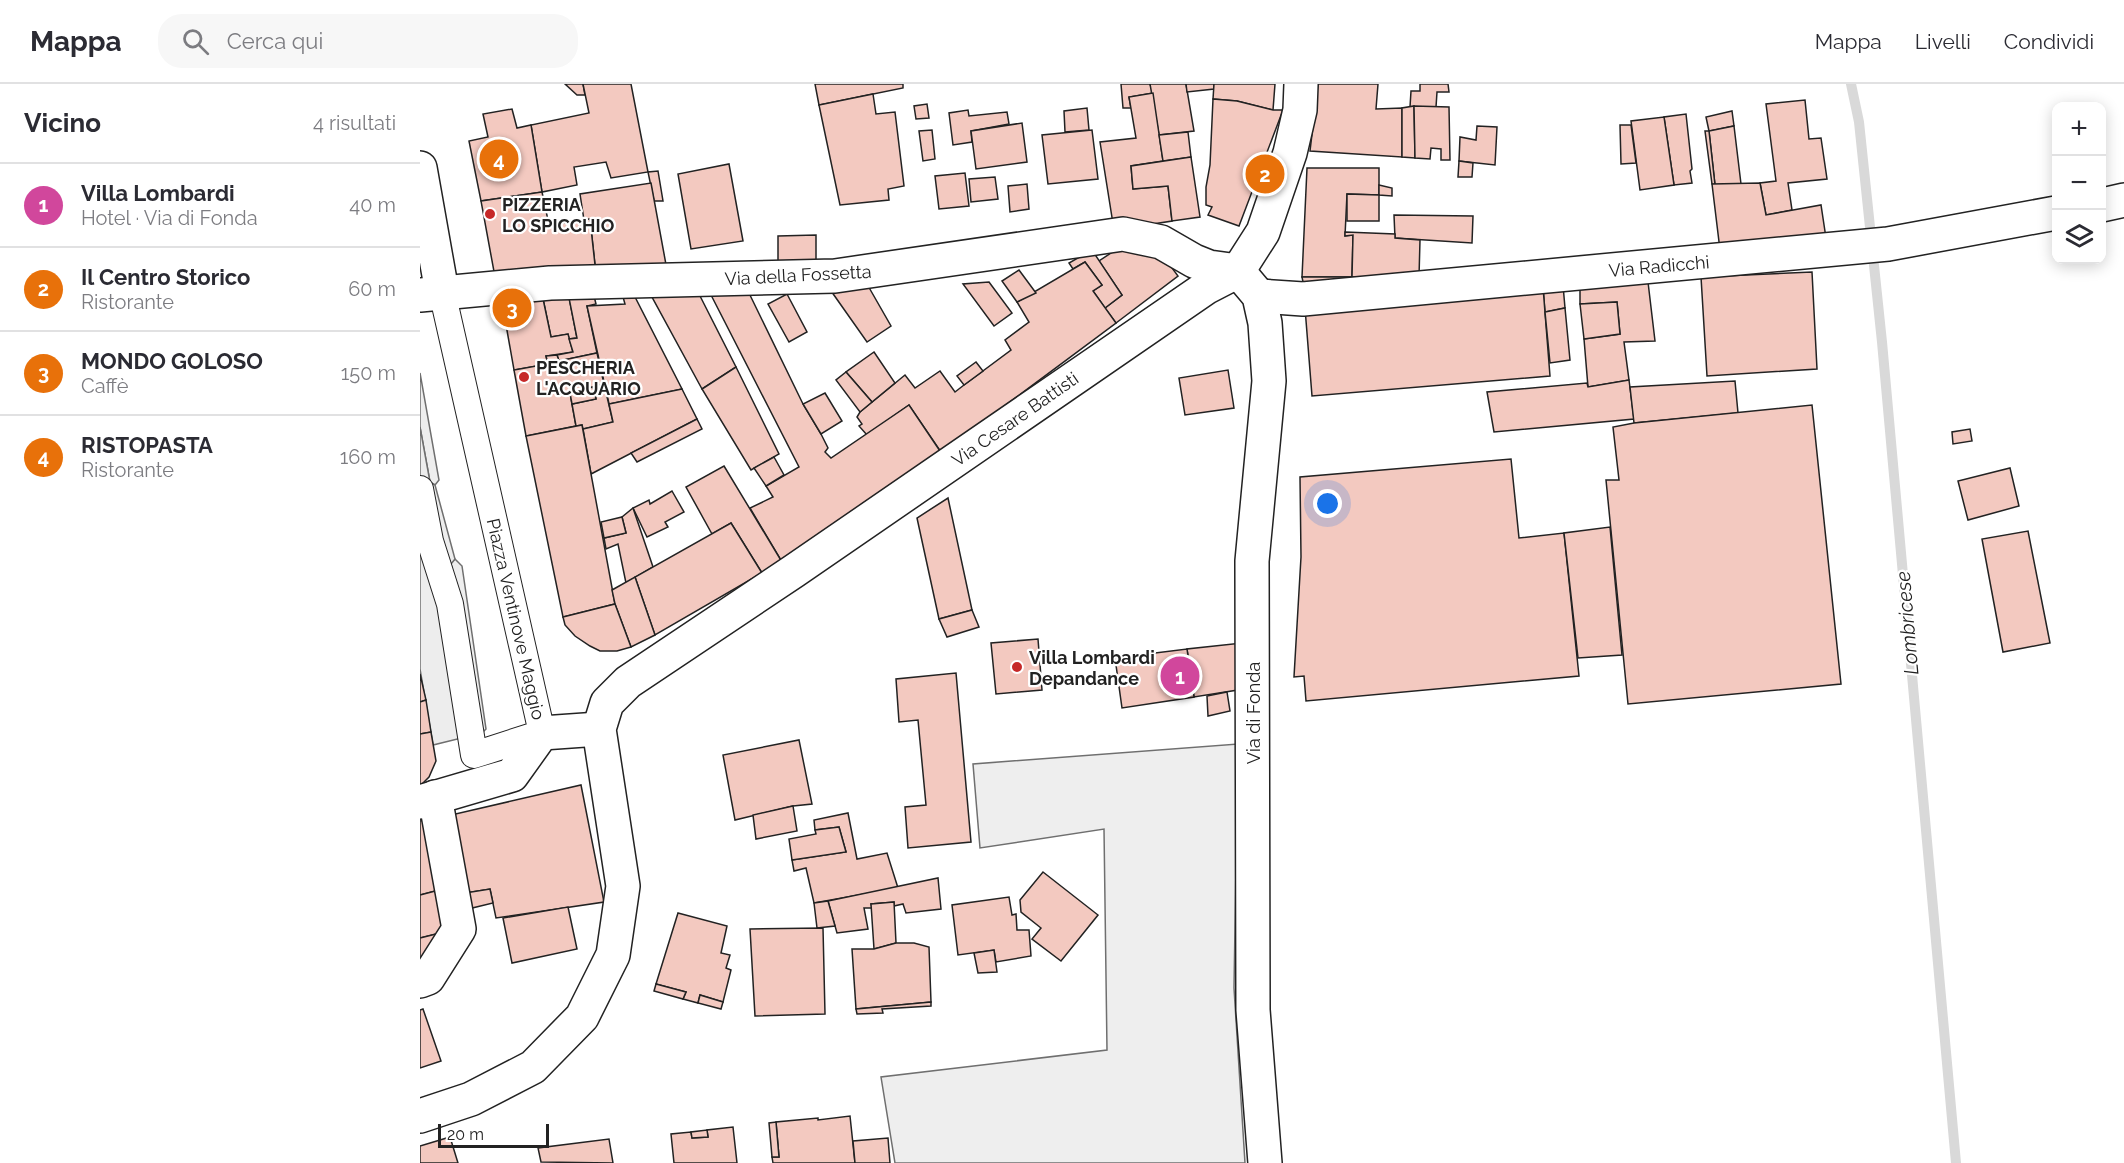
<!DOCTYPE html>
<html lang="it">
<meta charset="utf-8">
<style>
:root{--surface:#fff;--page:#f7f7f7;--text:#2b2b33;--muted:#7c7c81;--line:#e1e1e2;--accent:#c62828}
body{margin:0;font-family:Raleway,sans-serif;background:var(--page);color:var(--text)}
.controls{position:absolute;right:18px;top:18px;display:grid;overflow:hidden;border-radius:12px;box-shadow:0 3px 15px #0003}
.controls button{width:54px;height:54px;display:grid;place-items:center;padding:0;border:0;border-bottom:2px solid var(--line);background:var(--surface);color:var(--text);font:30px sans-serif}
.scale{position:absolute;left:18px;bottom:15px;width:111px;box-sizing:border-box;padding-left:6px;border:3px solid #222;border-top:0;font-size:16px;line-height:21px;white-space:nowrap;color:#222;-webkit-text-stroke:4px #fff;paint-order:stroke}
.you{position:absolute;left:908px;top:420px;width:21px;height:21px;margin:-15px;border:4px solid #fff;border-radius:50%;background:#1a73e8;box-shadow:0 0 0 9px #1a73e833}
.badge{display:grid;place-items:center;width:39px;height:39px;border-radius:50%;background:var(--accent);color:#fff;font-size:20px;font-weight:700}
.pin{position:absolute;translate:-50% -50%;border:3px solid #fff;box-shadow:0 2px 6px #0006}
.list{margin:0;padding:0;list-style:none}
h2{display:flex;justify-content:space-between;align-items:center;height:78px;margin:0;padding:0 24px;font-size:26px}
h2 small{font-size:20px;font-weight:400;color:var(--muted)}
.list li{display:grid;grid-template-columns:39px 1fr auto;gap:18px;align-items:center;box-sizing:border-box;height:84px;padding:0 24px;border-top:2px solid var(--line)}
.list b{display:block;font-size:22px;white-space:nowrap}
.list p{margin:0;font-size:20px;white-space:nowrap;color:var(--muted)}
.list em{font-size:20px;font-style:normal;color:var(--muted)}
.icon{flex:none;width:33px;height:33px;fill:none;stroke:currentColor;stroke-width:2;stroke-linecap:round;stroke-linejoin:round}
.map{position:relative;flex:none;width:1704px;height:1079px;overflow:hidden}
header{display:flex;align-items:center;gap:36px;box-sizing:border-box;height:84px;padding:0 30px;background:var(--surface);border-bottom:2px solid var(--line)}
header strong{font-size:28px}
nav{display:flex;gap:33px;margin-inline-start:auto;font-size:21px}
.search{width:420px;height:54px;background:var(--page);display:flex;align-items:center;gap:15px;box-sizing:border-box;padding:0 21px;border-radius:24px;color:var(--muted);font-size:22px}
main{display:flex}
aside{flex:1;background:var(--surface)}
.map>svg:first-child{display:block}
</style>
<header>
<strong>Mappa</strong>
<div class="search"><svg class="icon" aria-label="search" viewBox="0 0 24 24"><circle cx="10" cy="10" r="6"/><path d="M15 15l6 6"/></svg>Cerca qui</div>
<nav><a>Mappa</a><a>Livelli</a><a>Condividi</a></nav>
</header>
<main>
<aside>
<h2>Vicino<small>4 risultati</small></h2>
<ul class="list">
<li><span class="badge" style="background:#d1479c">1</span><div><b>Villa Lombardi</b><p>Hotel · Via di Fonda</p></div><em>40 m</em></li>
<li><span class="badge" style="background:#e8710a">2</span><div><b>Il Centro Storico</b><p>Ristorante</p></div><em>60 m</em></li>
<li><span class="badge" style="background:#e8710a">3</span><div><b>MONDO GOLOSO</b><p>Caffè</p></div><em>150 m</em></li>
<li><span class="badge" style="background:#e8710a">4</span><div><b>RISTOPASTA</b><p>Ristorante</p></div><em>160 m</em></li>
</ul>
</aside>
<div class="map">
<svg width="1704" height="1079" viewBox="0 0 1704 1079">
<rect width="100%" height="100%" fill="#fff"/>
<g fill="#eee" stroke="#6f6f6f" stroke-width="1.5">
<polygon points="0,289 19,396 15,401 10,398 0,343"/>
<polygon points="35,475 42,482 66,645 62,649 57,645 31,479"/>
<polygon points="818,660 814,904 825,1079 475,1079 461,993 687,966 684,745 560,764 553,680"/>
</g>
<polygon fill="#ededed" stroke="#6f6f6f" stroke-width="1.5" points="0,343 10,398 15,401 35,475 31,480 57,645 62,649 13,661 0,585"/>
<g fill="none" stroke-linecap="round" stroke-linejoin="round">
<polyline stroke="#d9d9d9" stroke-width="10" points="1431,0 1439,38 1462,258 1536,1079"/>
</g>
<g fill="#f3c9c0" stroke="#222" stroke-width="1.5">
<polygon points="145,0 163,0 165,11 157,11"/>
<polygon points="163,0 211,0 228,88 191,94 186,78 154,83 157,101 122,108 111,41 169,29"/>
<polygon points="395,0 483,0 483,4 399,21"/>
<polygon points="701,0 730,0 733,9 709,13 711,24 703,24"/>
<polygon points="730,0 766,0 774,47 739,51"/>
<polygon points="766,0 794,0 794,5 767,8"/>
<polygon points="794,0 855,0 853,26 817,17 793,15"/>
<polygon points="898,0 958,0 956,25 982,24 982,73 890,67"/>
<polygon points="1000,0 1028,0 1029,8 1017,8 1016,23 990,23 991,7 1000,7"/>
<polygon points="733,9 743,77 711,82 713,105 748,102 752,137 694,146 680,58 716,54 709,13"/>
<polygon points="453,10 456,30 475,28 484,102 468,105 469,116 420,121 399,21"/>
<polygon points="793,15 817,17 853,26 863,26 819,142 788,131 792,123 786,121 786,103 790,81"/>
<polygon points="1385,16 1389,55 1401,54 1407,95 1368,99 1372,126 1346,131 1340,99 1356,97 1346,20"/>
<polygon points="507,20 509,34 496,35 494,22"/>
<polygon points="994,22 995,74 982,73 982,24"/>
<polygon points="994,22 1029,23 1030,76 1021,76 1021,65 1011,64 1010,75 995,74"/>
<polygon points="667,24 669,46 645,48 644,27"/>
<polygon points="92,25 97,44 111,41 122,108 61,117 49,57 68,53 63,30"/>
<polygon points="548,26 549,32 587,28 589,40 551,47 552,58 533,61 529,29"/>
<polygon points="1312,27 1314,42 1289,47 1286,33"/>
<polygon points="1266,30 1272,85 1270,87 1272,99 1254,101 1244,33"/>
<polygon points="1244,33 1254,101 1220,106 1211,37"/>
<polygon points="602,39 607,78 556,85 551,47"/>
<polygon points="1200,41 1211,41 1216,79 1201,80"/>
<polygon points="1057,42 1077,43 1075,81 1039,77 1040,53 1056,56"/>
<polygon points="1314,42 1321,100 1295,101 1289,47"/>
<polygon points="512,46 515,75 503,77 499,47"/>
<polygon points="672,46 678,95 628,100 622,51"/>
<polygon points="1285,47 1289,47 1295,101 1292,100"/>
<polygon points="768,48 771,73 743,77 739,51"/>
<polygon points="771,73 780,133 752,137 748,102 713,105 711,82"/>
<polygon points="1039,77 1053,79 1052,93 1038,93"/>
<polygon points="309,80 323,157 271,165 258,90"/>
<polygon points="887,84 959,84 959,111 927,110 925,152 933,151 932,193 882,193"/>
<polygon points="238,87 243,117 234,117 228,88"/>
<polygon points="545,89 549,122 519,125 515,92"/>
<polygon points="575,93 578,115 551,118 549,95"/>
<polygon points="231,99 247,186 176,190 170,135 164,136 160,110"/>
<polygon points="1340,99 1346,131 1401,121 1406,154 1300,166 1292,100"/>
<polygon points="607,100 609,125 590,128 588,102"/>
<polygon points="959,101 972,104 972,112 959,111"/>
<polygon points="122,108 129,141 170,135 176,190 75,193 61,117"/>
<polygon points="927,110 959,111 959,137 927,137"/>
<polygon points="974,131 1053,132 1052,159 975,154"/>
<polygon points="925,148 975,150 975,154 1000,156 999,193 932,193 933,151 925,152"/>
<polygon points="396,151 396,184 358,184 358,152"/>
<polygon points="703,161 744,173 758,192 696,239 685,224 702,211 679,177"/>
<polygon points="672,166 702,211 685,224 673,207 682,201 665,178 653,185 649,179"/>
<polygon points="665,178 682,201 673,207 696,239 559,341 523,371 489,321 447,351 439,342 442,340 437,333 440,328 485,291 495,304 520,287 535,308 544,301 591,266 585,256 609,238 597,218"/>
<polygon points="599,186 616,209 597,218 582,197"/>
<polygon points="1392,188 1397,285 1287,292 1281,193"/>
<polygon points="882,193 932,193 933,205 884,203"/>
<polygon points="569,198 592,229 574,242 543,200"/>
<polygon points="1228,198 1235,257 1204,258 1209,296 1168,303 1164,255 1200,250 1197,218 1160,220 1160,202"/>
<polygon points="447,200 471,242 447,258 409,204"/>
<polygon points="1143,201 1145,224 1125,228 1123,203"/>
<polygon points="1123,203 1130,292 892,312 885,224"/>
<polygon points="328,207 383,320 401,350 408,364 405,368 411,374 489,321 520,367 442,420 445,424 362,478 330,424 353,413 346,402 379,383 290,209"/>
<polygon points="148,208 157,254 149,255 148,250 131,253 122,210"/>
<polygon points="278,208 316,283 282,305 232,213"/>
<polygon points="122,210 131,253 148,250 153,268 126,272 128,280 94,286 82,218"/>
<polygon points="367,210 387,248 369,258 348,220"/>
<polygon points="174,212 176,220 167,222 177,269 139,277 137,271 153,268 149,255 157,254 149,214"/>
<polygon points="203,213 215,213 262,305 189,320 167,222 205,220"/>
<polygon points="1197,218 1200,250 1164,255 1160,220"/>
<polygon points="1145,224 1150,276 1130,279 1125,228"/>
<polygon points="454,268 475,299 452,318 426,288"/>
<polygon points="177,269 184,300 150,309 156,342 106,352 94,286 128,280 126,272 137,271 139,277"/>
<polygon points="556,278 563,287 544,301 537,292"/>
<polygon points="316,283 359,370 331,386 282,305"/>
<polygon points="808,286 814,324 765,331 759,294"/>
<polygon points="426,288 452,318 440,328 416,296"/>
<polygon points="1209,296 1214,335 1074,348 1067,308 1167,299 1168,303"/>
<polygon points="1315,297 1318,329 1214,339 1210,303"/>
<polygon points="184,300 193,338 163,345 162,341 156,342 152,320 176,315 173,303"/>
<polygon points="173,303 176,315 152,320 150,309"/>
<polygon points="262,305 277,335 171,390 163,345 193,338 189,320"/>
<polygon points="405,309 422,337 401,350 383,320"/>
<polygon points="1392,321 1421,600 1208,620 1186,396 1199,396 1193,343 1214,339"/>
<polygon points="277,335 282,345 217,378 211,369"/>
<polygon points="162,341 195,520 143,533 106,352"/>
<polygon points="1550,345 1552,357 1533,360 1532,348"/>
<polygon points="354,373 364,391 346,402 334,384"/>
<polygon points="1091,375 1099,454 1144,449 1159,592 886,617 884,592 874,593 881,473 880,393"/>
<polygon points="304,382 362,478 342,489 311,439 292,450 266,403"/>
<polygon points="1590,384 1599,422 1548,436 1538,397"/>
<polygon points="252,407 264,428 245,438 248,443 227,453 213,424 229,416 230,420"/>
<polygon points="528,414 552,526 519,535 497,434"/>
<polygon points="213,424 233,483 206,499 198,460 186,465 184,454 206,449 202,433"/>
<polygon points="202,433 206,449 184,454 181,438"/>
<polygon points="311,439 342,489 235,551 215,493"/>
<polygon points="1190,443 1202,571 1158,574 1144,449"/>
<polygon points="1608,447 1630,559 1583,568 1562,455"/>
<polygon points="215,493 235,551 211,563 195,520 192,506"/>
<polygon points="195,520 211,563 197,567 180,567 170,562 155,552 145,541 143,533"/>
<polygon points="552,526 559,543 527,553 519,535"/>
<polygon points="618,555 622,606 576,610 571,559"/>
<polygon points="822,559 824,605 774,613 767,565"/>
<polygon points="767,565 774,613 702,624 695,574"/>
<polygon points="536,589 551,758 488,764 485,723 506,721 498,636 479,638 476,595"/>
<polygon points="0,590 6,616 0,618"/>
<polygon points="807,608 810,627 788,632 787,612"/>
<polygon points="6,616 11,648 0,650 0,618"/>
<polygon points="11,648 16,677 9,693 0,702 0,650"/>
<polygon points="379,656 392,720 373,722 315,736 303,671"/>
<polygon points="161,701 184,818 76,834 70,805 45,809 31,731"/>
<polygon points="373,722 377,747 336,755 333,731"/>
<polygon points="428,729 437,775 467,769 478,804 394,819 386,784 374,787 372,776 426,768 419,743 395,746 394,736"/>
<polygon points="10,734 23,805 0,811 0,737"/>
<polygon points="419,743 426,768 372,776 369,755 396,750 395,746"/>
<polygon points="623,788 678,831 641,877 612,855 621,844 601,828 600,816"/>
<polygon points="518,794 521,825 486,829 483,820 474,822 474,818 451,820 452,824 444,824 448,845 417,849 408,817"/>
<polygon points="23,805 28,847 0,854 0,811"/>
<polygon points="70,805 73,819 48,825 45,809"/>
<polygon points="589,813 592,831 596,830 597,846 609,846 611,872 576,878 574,866 538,871 532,821"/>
<polygon points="408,817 415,842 397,844 394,819"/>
<polygon points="474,818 476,859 454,865 451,820"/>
<polygon points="148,823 157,865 92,879 83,834"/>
<polygon points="258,829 307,842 301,869 310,871 306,884 311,886 303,918 280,911 278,919 263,915 266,908 236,900"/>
<polygon points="403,844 405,930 335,932 330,845"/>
<polygon points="28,847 0,879 0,854"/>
<polygon points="476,859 494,859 509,863 511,918 436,925 432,865 454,865"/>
<polygon points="574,866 577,888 558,889 554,869"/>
<polygon points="236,900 266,908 263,915 234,907"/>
<polygon points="280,911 303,918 301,925 278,919"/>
<polygon points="511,918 511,922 462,925 463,929 437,930 436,925"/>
<polygon points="3,925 21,977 0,984 0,926"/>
<polygon points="430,1032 435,1079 353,1079 352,1073 359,1073 356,1038 398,1034 398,1036"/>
<polygon points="356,1038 359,1073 352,1073 349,1039"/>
<polygon points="313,1043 317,1079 254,1079 251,1050 271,1048 272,1054 288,1053 287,1046"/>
<polygon points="287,1046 288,1053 272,1054 271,1048"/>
<polygon points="30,1053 38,1079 0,1079 0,1062"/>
<polygon points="468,1054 470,1079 435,1079 433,1057"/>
<polygon points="189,1055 193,1079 121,1078 118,1064"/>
</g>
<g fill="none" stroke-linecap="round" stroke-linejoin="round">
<defs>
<polyline id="pedestrian" points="0,405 10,457 30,520 54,671 122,649 22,208"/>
<g id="minor">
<polyline points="0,84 22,208"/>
<polyline points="1682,121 1704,116"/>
<polyline points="818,187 839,212 845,239 849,297 832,477 833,926 845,1079"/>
<polyline points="0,211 130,199 415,192 703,150 741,158 774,177 789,183 818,187"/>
<polyline points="839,212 883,215 1468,160 1636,129"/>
<polyline points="0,718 92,691 122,649 179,645"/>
<polyline points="0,897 8,894 39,845 15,713"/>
<polyline points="0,1032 51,1015 113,983 162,933 193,871 203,802 179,645 187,619 208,598 374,487 787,203 818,187 843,148 870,69 880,26 881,0"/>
</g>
</defs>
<use href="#pedestrian" stroke="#222" stroke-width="28"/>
<use href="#minor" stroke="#222" stroke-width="36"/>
<use href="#pedestrian" stroke="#fff" stroke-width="26"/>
<use href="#minor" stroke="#fff" stroke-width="33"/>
</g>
<g fill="#c62828" stroke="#fff" stroke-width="2">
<circle cx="70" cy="130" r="6"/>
<circle cx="104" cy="293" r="6"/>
<circle cx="597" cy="583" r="6"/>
</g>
<g text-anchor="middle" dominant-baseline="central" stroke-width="4.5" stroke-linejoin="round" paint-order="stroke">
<g font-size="18" font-weight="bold" fill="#222" stroke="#fff" text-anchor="start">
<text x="82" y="120">PIZZERIA<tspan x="82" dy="21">LO SPICCHIO</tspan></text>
<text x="116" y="283">PESCHERIA<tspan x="116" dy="21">L'ACQUARIO</tspan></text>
<text x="609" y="573">Villa Lombardi<tspan x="609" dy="21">Depandance</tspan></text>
</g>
<g font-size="18" fill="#222" stroke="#fff">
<text transform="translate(1239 182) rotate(-5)">Via Radicchi</text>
<text transform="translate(378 191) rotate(-3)">Via della Fossetta</text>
<text transform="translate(595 335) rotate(-35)">Via Cesare Battisti</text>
<text transform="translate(96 535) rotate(77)">Piazza Ventinove Maggio</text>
<text transform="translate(833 629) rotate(-90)">Via di Fonda</text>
</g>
<g font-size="20" font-style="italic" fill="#222" stroke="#fff">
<text transform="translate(1487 539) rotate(-95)">Lombricese</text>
</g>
</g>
</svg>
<div class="controls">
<button>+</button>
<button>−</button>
<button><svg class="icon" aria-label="layers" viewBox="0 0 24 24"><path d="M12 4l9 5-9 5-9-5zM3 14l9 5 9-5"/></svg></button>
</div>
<div class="scale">20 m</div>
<div class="you"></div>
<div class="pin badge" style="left:760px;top:592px;background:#d1479c">1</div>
<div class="pin badge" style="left:845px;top:90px;background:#e8710a">2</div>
<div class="pin badge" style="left:92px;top:224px;background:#e8710a">3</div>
<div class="pin badge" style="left:79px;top:75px;background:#e8710a">4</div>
</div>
</main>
